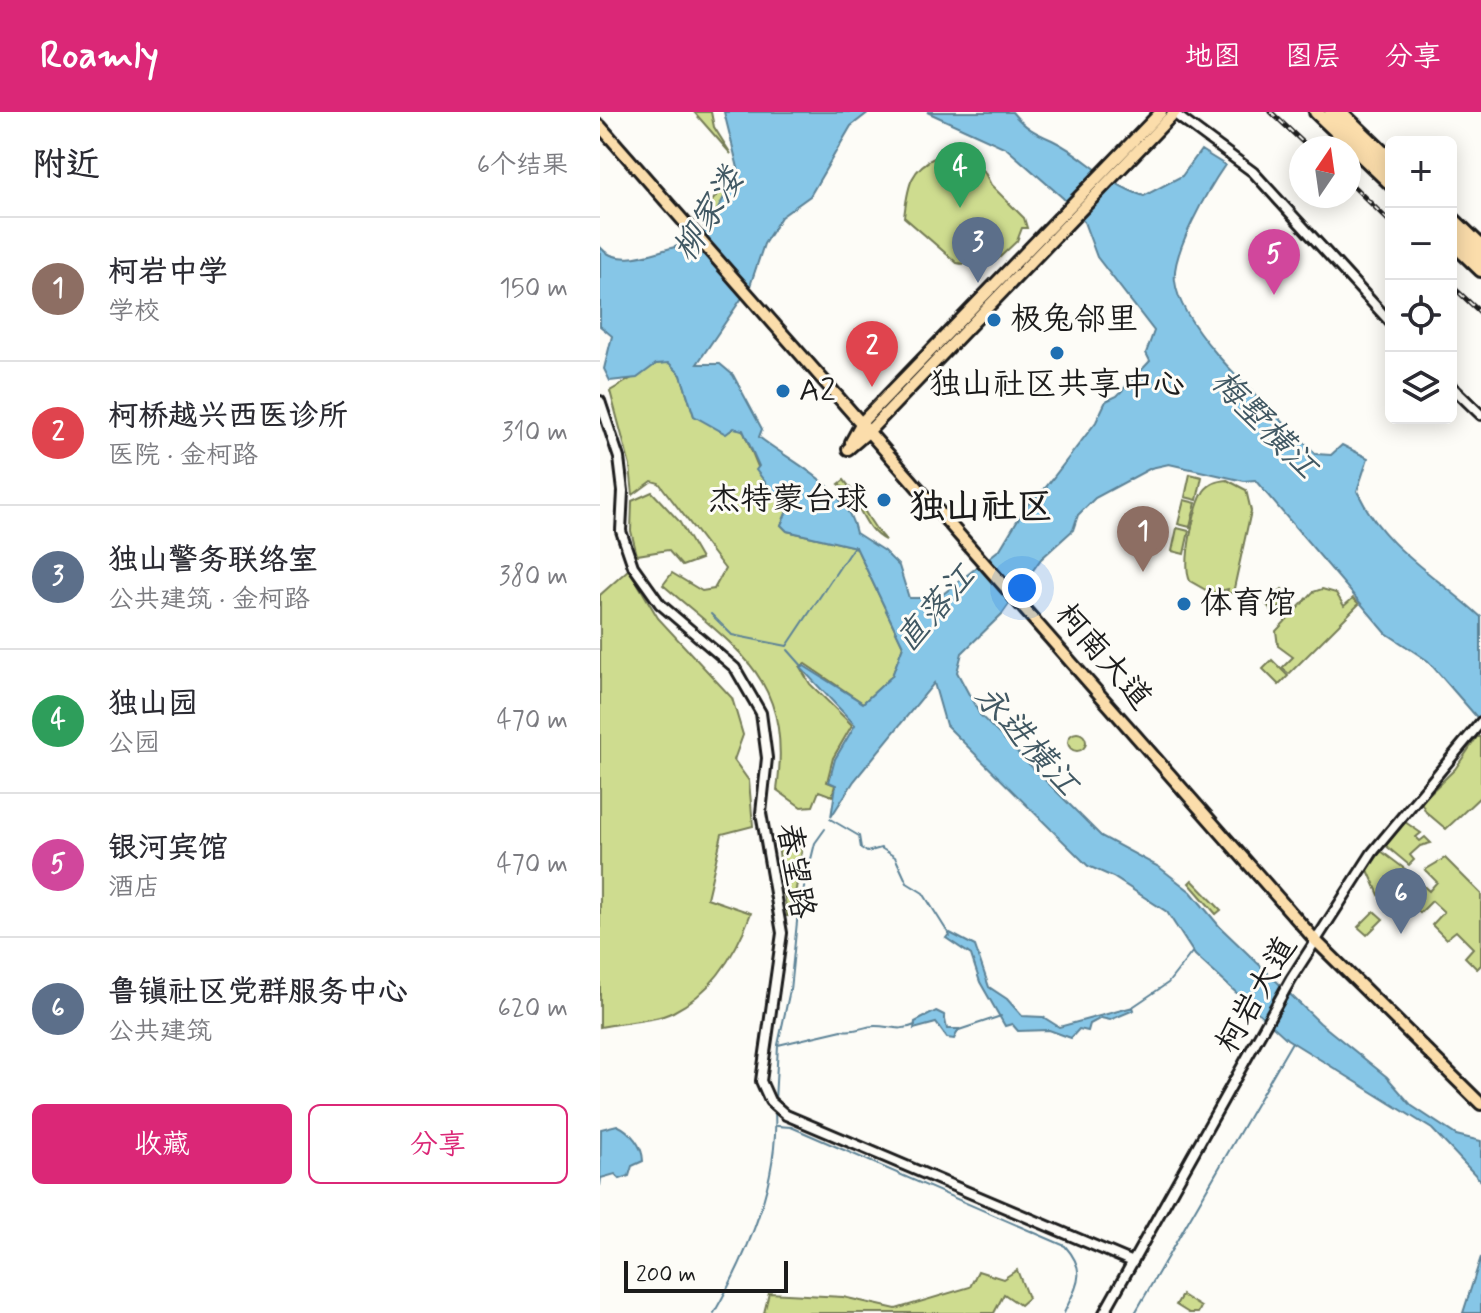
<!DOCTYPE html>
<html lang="zh">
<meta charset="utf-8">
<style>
:root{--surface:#fff;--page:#f2f2f3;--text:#2b2b33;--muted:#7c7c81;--line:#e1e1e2;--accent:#db2777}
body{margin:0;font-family:Mynerve,"LXGW WenKai TC",sans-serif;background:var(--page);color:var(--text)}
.controls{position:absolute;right:24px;top:24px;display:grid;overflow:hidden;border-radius:12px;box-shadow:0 4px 20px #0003}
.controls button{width:72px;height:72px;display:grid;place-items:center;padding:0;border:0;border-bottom:2px solid var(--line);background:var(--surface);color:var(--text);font:40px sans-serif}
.compass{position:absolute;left:689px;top:24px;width:72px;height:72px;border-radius:50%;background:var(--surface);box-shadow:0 4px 20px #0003;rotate:13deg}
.scale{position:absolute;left:24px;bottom:20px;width:164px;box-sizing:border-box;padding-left:8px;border:4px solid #1c1c1c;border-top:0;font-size:22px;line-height:28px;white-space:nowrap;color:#1c1c1c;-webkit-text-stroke:6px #fdfcf7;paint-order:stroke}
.you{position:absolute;left:422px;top:476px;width:28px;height:28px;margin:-20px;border:6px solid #fff;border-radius:50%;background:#1a73e8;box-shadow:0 0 0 12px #1a73e833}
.badge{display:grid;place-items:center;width:52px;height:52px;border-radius:50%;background:var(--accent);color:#fff;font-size:26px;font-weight:700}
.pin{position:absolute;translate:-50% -66px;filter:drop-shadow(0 2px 4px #0008)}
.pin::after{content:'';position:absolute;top:42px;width:28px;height:24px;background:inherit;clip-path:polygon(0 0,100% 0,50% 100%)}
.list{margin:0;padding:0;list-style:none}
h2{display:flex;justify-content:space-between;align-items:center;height:104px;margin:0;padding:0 32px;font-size:34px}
h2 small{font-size:26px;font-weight:400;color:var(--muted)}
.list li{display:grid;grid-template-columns:52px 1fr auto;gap:24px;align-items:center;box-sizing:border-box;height:144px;padding:0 32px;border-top:2px solid var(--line)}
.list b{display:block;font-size:30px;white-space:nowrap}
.list p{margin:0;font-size:26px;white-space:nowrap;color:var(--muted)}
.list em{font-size:26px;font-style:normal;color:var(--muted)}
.actions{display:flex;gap:16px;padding:24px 32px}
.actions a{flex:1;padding:18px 0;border:2px solid var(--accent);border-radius:12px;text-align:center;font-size:28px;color:var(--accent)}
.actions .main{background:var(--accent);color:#fff}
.icon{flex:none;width:44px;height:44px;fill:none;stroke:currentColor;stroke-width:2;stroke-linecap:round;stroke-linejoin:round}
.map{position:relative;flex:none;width:881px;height:1201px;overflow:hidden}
header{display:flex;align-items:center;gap:48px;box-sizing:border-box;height:112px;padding:0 40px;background:var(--accent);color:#fff}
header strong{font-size:38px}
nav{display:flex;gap:44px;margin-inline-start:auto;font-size:28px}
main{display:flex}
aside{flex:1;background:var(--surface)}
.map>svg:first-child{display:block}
</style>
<header>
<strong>Roamly</strong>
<nav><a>地图</a><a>图层</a><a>分享</a></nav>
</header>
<main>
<aside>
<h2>附近<small>6个结果</small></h2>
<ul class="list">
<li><span class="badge" style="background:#8d6e63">1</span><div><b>柯岩中学</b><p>学校</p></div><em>150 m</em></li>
<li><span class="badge" style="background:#e0444e">2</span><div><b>柯桥越兴西医诊所</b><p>医院 · 金柯路</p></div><em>310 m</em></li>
<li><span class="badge" style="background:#5c6f8a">3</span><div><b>独山警务联络室</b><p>公共建筑 · 金柯路</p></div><em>380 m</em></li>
<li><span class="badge" style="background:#2e9e5b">4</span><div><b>独山园</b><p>公园</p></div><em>470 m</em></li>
<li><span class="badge" style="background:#d1479c">5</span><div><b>银河宾馆</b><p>酒店</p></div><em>470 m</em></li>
<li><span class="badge" style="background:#5c6f8a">6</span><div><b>鲁镇社区党群服务中心</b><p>公共建筑</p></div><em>620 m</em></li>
</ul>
<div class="actions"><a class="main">收藏</a><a>分享</a></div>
</aside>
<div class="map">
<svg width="881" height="1201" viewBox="0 0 881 1201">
<rect width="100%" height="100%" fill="#fdfcf7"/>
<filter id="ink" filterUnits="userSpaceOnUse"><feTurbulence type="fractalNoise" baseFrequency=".0125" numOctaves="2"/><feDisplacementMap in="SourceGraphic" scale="16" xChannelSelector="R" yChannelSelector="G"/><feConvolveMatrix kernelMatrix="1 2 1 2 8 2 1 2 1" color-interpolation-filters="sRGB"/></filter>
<g filter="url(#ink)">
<g fill="#cedc8f" stroke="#757c56" stroke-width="2">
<polygon points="94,0 111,0 114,15 131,42"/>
<path d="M338,44L357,47L384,59L391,73L424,106L427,116H422L417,129L397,148C381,146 372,155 357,151L304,105C308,75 309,57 338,44Z"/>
<polygon points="131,67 133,68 108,119 97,106"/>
<path d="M69,250L81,263L94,304L143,318L165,372L175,380L187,400L181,413L187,419L256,435L303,534L292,564L263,591L205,552L200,555L210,572L252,613L233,646L227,670L235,673L232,684L219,679L213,694L201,695L177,678C193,567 139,539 63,473L72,461L102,479L114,477L125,457L59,371L52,369L33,383L30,354L10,279L56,252Z"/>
<polygon points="590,362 602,365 597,388 585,385"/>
<path d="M244,368C260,387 268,410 285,428C261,416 263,390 239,372Z"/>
<path d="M627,368L646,378L651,399L633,481H627L628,477L611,481L590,469C582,452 594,395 604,379C610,371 617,369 627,368Z"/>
<polygon points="52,380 79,409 101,447 82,454 68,438 37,443 31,419 32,389"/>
<polygon points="584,388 596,391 590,415 578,412"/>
<polygon points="577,416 589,419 584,442 572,439"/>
<path d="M29,457L58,506L132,586L143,623L134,648L149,669L153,714L122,722L107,786L151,801C136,842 113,880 73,900C53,910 22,910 0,915V483Z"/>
<polygon points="682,477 690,485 674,501 666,492"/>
<polygon points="722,477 736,481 744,494 753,486 759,492 689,562 682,556 693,545 678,534 676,519 713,480"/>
<polygon points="672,548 688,564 679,573 663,557"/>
<circle cx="477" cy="630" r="9"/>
<polygon points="877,625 881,625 881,684 846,717 826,700 821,690 855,657"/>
<polygon points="805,710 821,721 816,725 820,729 825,725 831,731 820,734 810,743 814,748 809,753 785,733"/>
<polygon points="178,732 202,737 192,804 187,804"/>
<polygon points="781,739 805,757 779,783 768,758"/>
<polygon points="845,746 881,782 881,853 877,857 865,845 873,836 856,819 846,827 832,813 844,800 832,789 820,801 803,784 816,767 829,779 837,770 825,758"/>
<polygon points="592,768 621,798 616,802 589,771"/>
<polygon points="774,799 783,807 767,823 758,815"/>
<polygon points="417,1158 428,1186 420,1193 404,1182 394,1201 164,1201 169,1181 243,1185 296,1197 370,1175 378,1159 403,1167"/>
<polygon points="582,1183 601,1195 598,1201 589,1201 576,1193"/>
</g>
<g fill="#86c6e7" stroke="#5c8296" stroke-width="2">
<path d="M124,0H269L251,14L210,84L181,105L164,132L150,174L97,252H120L133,263L162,317L159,325C195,353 246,373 256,421L284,439L299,454L309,486H338L400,437L426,394L446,375L496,310L506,289L517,284L550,249L546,241L554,219L497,145L484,110L463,86L406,36L327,0H412C425,16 436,21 452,28C486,44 504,71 544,84L582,64L601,38L625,53C609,76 571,141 575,169C580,221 679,304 716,342L731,343L742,333L768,346L757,379C784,437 836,463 881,505V610L828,549L786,521L655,368L644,369L569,352L551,356L495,386L478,403L473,418L441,447L402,502L362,541L357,560L380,603L501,724L559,755L591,780L620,815L720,911L787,965L812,994L856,1023L881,1029V1069L832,1017L687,927L595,843L567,800L513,765L488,754L346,613L334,571L254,669L231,705L236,673L229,670L235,647L255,613L201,556L204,554L263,591L292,564L303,534L256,435L187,419L181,413L187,399L156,358L159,354L143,318L134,316L126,322L94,304L81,263L69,251L56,252L37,266L10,269L4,257L12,224L0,214V135C19,158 60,138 85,132L89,135C117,112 118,89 139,60Z"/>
<polygon points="350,821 375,834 389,875 407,887 422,904 443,905 459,915 533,895 534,898 510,908 501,906 490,912 488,919 479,917 471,926 449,918 418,919 412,912 405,914 380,870 371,843 346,826"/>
<polygon points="336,899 344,903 347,917 359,917 354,927 347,926 336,911 314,917 315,910"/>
<path d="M17,1013C30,1019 43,1034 43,1049L32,1054L29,1064L20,1067L15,1062L1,1066L0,1074L1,1017Z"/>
<polygon points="881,1145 881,1201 863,1201"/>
</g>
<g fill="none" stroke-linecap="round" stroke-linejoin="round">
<g stroke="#5c8296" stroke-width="2">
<polyline points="111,502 132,523 187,534 254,434"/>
<polyline points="188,538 203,555"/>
<polyline points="230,707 259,724 261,736 267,740 281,736 295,745 307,771 323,781 350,824"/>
<polyline points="531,896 568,871 593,839"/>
<polyline points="359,918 401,904"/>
<path d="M178,933L242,918C255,921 263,914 275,914C291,914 299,920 315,913"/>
<polyline points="175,989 178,933 190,878 198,800 215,731 225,717"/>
<path d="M177,1014L191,1015L465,1134C488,1160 477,1173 464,1201"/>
<path d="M114,1201C147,1143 179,1069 175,999"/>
<polyline points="535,1201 692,930"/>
</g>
<defs>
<g id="minor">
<polyline points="572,0 653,60 791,211"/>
<polyline points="851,274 881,303"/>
<polyline points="0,289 19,346 23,379 21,419 33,454 60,492 135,556 161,601 167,646 161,701 182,821 161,969 170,989 186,1003 533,1150"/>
<polyline points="504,1201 691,867 772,741 881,610"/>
</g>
<g id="major">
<polyline points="742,0 791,47"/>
<polyline points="0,14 716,829 881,992"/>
<polyline points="851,104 881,133"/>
<polyline points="251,330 262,310 561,0"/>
<polyline points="248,337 269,319 575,0"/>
</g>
<g id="highway">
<polyline points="716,0 791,72"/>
<polyline points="731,0 791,58"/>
<polyline points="851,116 881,145"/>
<polyline points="851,129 881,158"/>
</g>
</defs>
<use href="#minor" stroke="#1c1c1c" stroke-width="14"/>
<use href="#major" stroke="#1c1c1c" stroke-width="16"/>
<use href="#highway" stroke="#1c1c1c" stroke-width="18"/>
<use href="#minor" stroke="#fdfcf7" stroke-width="8"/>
<use href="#major" stroke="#fbddab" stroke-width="10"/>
<use href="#highway" stroke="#fbddab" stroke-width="12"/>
<defs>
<g id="rail">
<polyline points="671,0 709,36"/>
<polyline points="749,70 791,111"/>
<polyline points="851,173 881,201"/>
</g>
</defs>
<use href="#rail" stroke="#1c1c1c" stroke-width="5"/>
<use href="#rail" stroke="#fdfcf7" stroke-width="2" stroke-dasharray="6" stroke-linecap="butt"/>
</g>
</g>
<g fill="#1f6fb2" stroke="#fdfcf7" stroke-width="3">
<circle cx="394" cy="208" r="8"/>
<circle cx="457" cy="241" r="8"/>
<circle cx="183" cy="279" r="8"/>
<circle cx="284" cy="388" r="8"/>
<circle cx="584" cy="492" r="8"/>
</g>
<g text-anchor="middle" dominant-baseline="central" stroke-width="6" stroke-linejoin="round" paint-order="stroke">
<g font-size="32" fill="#1c1c1c" stroke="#fdfcf7" text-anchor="start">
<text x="410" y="208">极兔邻里</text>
<text x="457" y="273" text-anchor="middle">独山社区共享中心</text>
<text x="199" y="279">A2</text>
<text x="268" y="388" text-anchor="end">杰特蒙台球</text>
<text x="600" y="492">体育馆</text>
</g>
<g font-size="32" fill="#1c1c1c" stroke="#fdfcf7">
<text transform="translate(503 545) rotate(49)">柯南大道</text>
<text transform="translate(195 759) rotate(81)">春望路</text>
<text transform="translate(657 883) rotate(-60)">柯岩大道</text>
</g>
<g font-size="34" font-style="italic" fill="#415863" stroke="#fdfcf7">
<text transform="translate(109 103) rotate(-58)">柳家溇</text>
<text transform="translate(664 313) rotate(46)">梅墅横江</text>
<text transform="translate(336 497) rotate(-49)">直落江</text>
<text transform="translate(426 629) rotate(48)">永进横江</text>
</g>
<g font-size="36" font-weight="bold" fill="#1c1c1c" stroke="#fdfcf7">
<text x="381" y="396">独山社区</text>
</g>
</g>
</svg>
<div class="controls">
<button>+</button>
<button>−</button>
<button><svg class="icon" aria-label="locate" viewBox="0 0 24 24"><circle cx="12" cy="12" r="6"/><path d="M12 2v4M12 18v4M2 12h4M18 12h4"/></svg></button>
<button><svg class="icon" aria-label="layers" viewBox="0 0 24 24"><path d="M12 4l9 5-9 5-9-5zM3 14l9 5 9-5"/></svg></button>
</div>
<svg class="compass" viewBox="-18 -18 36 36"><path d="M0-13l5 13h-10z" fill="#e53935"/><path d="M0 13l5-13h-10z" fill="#7c7c81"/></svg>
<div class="scale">200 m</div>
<div class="you"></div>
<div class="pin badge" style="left:543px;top:460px;background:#8d6e63">1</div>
<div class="pin badge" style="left:272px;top:275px;background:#e0444e">2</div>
<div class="pin badge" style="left:378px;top:171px;background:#5c6f8a">3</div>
<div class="pin badge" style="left:360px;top:96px;background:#2e9e5b">4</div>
<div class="pin badge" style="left:674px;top:183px;background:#d1479c">5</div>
<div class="pin badge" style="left:801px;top:822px;background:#5c6f8a">6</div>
</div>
</main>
